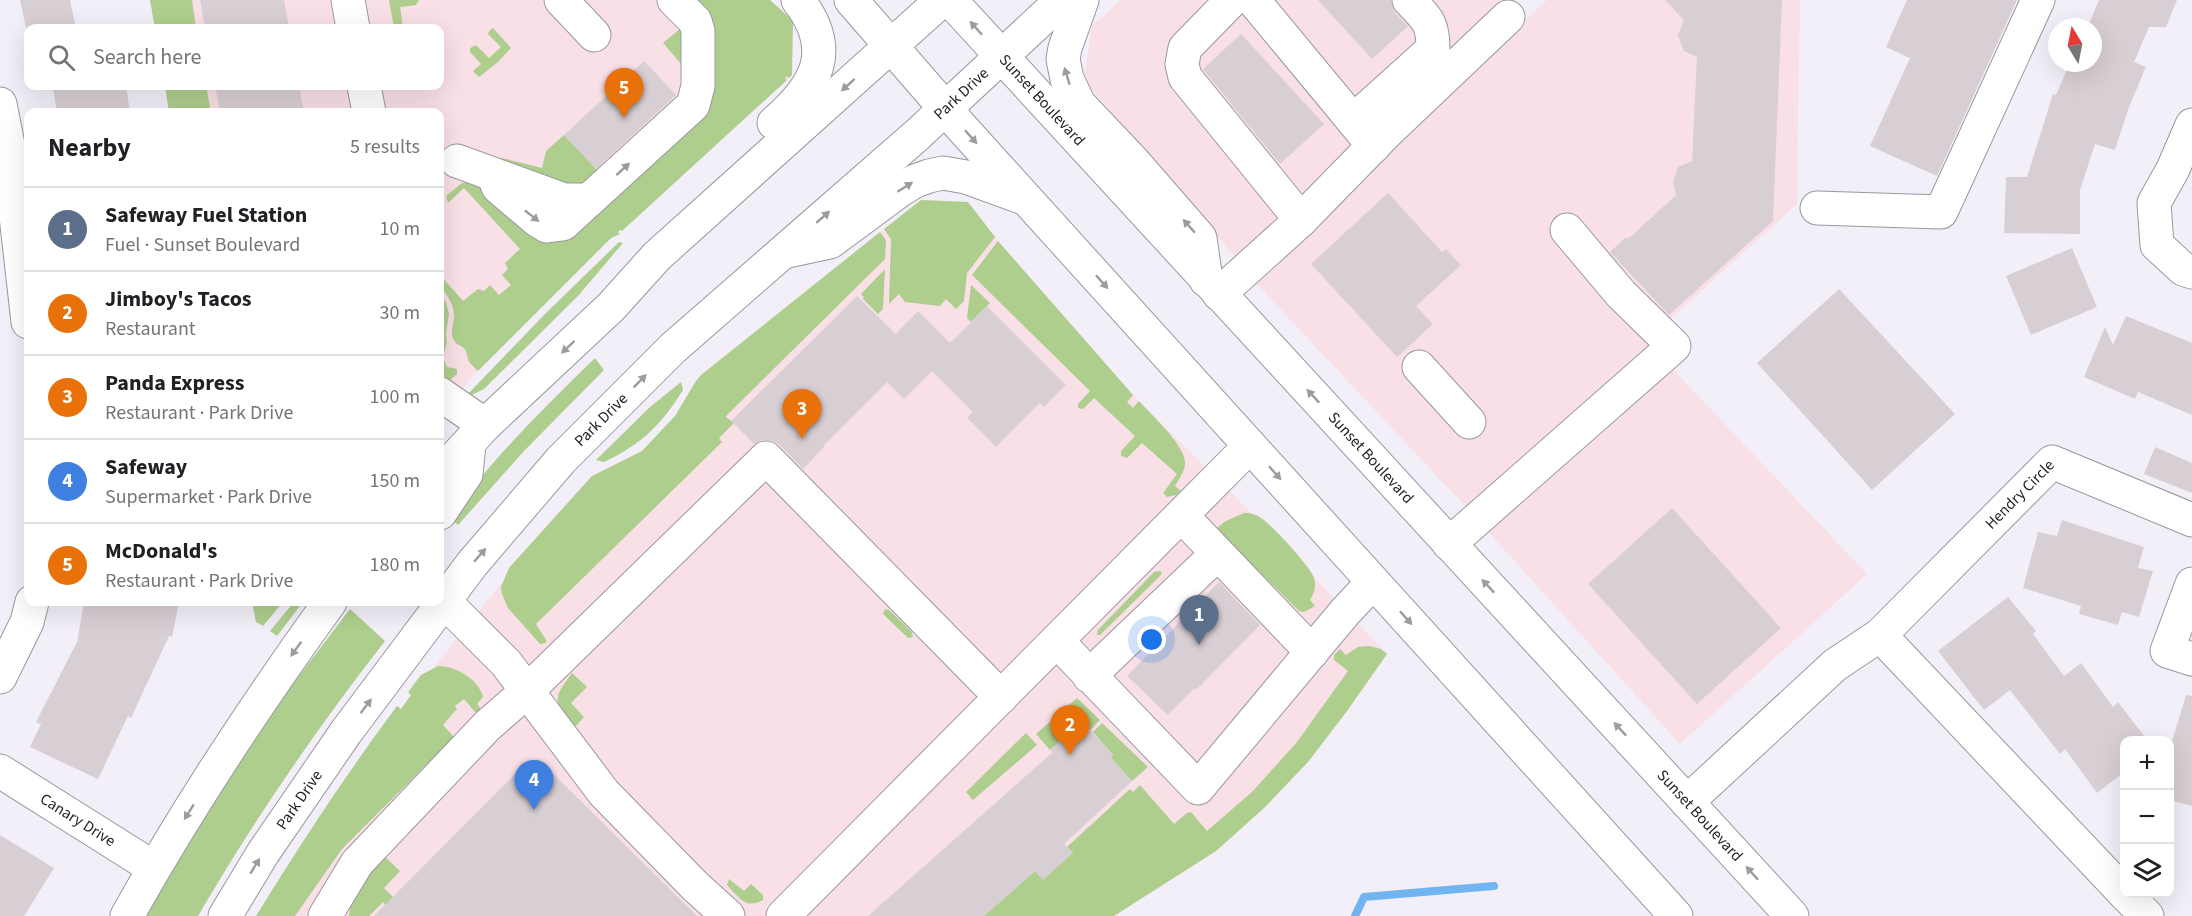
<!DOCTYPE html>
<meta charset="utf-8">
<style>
:root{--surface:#fff;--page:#f6f6f6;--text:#202124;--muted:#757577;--line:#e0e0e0;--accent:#d93025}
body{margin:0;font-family:"Source Sans 3",sans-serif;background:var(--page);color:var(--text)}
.controls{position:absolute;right:18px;bottom:18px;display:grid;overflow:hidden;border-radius:12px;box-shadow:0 6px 24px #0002}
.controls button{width:54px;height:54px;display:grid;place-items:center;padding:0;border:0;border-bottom:2px solid var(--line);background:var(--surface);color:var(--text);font:30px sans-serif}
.compass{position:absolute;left:2048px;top:18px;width:54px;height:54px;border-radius:50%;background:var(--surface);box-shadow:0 6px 24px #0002;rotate:350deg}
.you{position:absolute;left:1152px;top:640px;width:21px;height:21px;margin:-15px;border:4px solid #fff;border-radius:50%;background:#1a73e8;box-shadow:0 0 0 9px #1a73e833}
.badge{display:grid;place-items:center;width:39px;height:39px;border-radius:50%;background:var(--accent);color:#fff;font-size:20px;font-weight:700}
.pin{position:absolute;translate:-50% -50px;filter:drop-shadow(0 2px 3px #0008)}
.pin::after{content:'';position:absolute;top:32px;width:21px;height:18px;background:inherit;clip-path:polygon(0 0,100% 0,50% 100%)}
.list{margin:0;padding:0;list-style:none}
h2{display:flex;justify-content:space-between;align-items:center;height:78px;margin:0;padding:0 24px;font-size:26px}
h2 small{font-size:20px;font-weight:400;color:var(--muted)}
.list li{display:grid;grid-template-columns:39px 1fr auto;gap:18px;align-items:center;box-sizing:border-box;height:84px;padding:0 24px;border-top:2px solid var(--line)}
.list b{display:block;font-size:22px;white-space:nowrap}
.list p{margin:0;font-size:20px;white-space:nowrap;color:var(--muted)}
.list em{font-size:20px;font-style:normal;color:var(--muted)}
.icon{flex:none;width:33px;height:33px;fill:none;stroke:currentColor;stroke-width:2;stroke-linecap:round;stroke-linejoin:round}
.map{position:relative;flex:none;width:2192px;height:916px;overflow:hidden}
.search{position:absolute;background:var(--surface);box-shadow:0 6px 24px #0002;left:24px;top:24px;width:420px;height:66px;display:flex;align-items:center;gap:15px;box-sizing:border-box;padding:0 21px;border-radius:12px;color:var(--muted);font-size:22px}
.panel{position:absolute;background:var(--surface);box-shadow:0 6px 24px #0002;left:24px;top:108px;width:420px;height:498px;border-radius:12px}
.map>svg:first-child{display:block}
</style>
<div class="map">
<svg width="2192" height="916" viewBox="0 0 2192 916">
<rect width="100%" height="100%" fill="#f2eff8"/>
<g fill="#f9dfe6">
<polygon points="150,0 770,0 790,17 792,75 611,238 478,371 440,413 440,112 169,112 165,86 440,86 440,28 155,28"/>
<polygon points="1121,0 1513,0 1236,258 1084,80 1092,26"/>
<polygon points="1547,0 1800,0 1797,204 1646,341 1867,574 1680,744 1464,505 1254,281"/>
<polygon points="921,200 968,202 998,241 1133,395 1251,513 1264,519 1307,566 1314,577 1387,654 1347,711 1308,762 1264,808 1216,851 1114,916 264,916 423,681 504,580 509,568 559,512 592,476 642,451 675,416 696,381 701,375"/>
</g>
<g fill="#aece8d">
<polygon points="150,0 192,0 196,28 155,28"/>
<polygon points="389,0 419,0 416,5 400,7 403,28 394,28"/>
<polygon points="658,0 689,27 689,73 663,43 681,28 658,4"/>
<path d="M689,0H770L793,21L792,75L789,78L787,76L785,78L787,80L622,231L620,230L618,232L620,234L611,238L478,371L469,362L465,349C461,345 456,345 454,340C449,332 454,325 454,316C454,304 447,295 440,286L441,276L463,301L478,289L484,291L490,285L499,295L511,285L502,275L508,269L505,263L520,249L464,188L448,203L446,196L462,183L473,181L545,237L700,110Z"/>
<polygon points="493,28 511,48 498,62 479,77 473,71 481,64 470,52 470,48 476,45 489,58 501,47 488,34 489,31"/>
<polygon points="165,86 206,86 211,112 169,112"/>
<polygon points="564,135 603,176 583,193 498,159 502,158 542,168 546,151"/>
<polygon points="921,200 968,202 995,237 967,273 964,301 956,309 946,299 940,306 905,302 899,294 889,304 891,239 884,229"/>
<polygon points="880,232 886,240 885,259 727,415 726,417 734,423 719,438 722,442 536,624 546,640 546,643 540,644 508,608 502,594 501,587 509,568 592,476 642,451 675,416 696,381 701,375"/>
<path d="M998,241L1133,395L1127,402L1133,408L1139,401C1151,415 1187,446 1185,465C1184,472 1179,479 1175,486L1181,491L1176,495L1167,497L1163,493L1177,474L1142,443L1127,458L1121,456V451L1135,436L1094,398L1083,409L1078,408V404L1090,391L972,275Z"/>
<polygon points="619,242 623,243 578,296 484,389 472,395 467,395 545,314"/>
<polygon points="885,269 883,309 878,314 863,299 864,297 861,294"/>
<polygon points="971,285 990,303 971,322 967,318"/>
<polygon points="440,294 446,302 449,314 446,333 447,342 443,358 447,367 457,369 457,374 449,381 440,377"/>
<path d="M595,358L604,370L525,450L458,525L450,518C491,459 543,409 595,358Z"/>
<path d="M681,382L683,390C660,426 643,443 604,462L596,460L650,407Z"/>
<path d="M1244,513C1250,513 1256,514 1261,518C1272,525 1310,566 1314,578C1316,586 1315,592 1310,600L1315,606L1304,612L1299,611L1216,529L1224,522Z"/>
<polygon points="1159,571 1162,572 1161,575 1100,635 1097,635 1098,630 1154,572"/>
<polygon points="252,602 283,602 263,626 256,622"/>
<polygon points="294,602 303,602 277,636 270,631"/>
<path d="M350,609L385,641C317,728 254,820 198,916H143L219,792L286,693Z"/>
<polygon points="885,609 889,610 912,632 913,637 908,638 883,614"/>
<polygon points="1369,646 1381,649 1387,654 1347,711 1308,762 1264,808 1216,851 1114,916 984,916 1035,871 1073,853 1067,847 1130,789 1133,792 1140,785 1174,824 1187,813 1191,812 1207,831 1253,791 1297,742 1348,671 1334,660 1334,655 1340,649 1346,655 1358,647"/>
<path d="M438,666C455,666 479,679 483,697L477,704L482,710L477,714L464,699L455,706L457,709L443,725L454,737L342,849L295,916H256C301,843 345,776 397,706L401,709L411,695L408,692L421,675Z"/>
<path d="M572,673L587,687L571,703L584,717L576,726L572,727C554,699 552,700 572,673Z"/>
<polygon points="1077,698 1100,720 1090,730 1082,721 1050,750 1036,734"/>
<polygon points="1102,723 1148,767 1132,781 1111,758 1113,755 1093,732"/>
<polygon points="1026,733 1037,745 973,800 966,792"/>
<path d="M385,857L400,871L384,888L393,897L386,905L383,902L369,916H349C352,887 365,876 385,857Z"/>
<path d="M729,879L744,891L751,884L763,895V900C745,910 739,897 727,885Z"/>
</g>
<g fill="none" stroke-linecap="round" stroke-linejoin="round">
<polyline stroke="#70b5f0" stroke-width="8" points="1355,916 1364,897 1494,886"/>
</g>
<g fill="#d8cfd4">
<polygon points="20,0 70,0 76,28 26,28"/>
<polygon points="200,0 284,0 289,28 205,28"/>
<polygon points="1318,0 1391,0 1395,13 1408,26 1372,59"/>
<polygon points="1665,0 1782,0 1773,221 1669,315 1610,252 1626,237 1628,239 1676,195 1673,182 1678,167 1692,161 1697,57 1684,51 1678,35 1684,20"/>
<polygon points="1907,0 2017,0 1937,176 1870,146 1910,58 1886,47"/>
<polygon points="2099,0 2177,0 2166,27 2149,27 2134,62 2146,67 2129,107 2115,150 2095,144 2080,190 2080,234 2004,233 2006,177 2027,177 2053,94 2056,95 2070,63 2093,63 2093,27 2086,27 2088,26"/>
<polygon points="1241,34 1324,124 1280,164 1203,69"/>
<polygon points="644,61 676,95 596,169 564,135"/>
<polygon points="76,86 126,86 130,112 57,112 53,89"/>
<polygon points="215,86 299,86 304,112 220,112"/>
<polygon points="1388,193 1442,252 1446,249 1461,265 1416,306 1433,324 1397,357 1311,264"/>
<polygon points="2072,248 2097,307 2031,335 2006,276"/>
<polygon points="1839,289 1955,414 1872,490 1757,363"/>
<polygon points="857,296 896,334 918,311 950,343 987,306 1066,385 1044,407 1040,403 996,447 967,418 973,412 932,371 904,399 887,382 823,446 824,447 803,469 779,444 770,440 762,440 754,444 731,421"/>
<polygon points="2126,316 2192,343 2192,415 2138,392 2135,399 2084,377 2105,327 2113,345"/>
<polygon points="2155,447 2192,463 2192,493 2144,474"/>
<polygon points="1672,508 1781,628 1697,704 1588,584"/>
<polygon points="2062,520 2144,547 2138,568 2153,571 2139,617 2122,612 2118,625 2079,614 2081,606 2023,588 2038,532 2057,536"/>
<polygon points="1219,582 1260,625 1196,690 1195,688 1168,715 1127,676"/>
<polygon points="2008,597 2036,631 2033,634 2064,676 2081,663 2113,707 2118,702 2148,741 2124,741 2124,772 2097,793 2065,749 2060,754 2010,690 1984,710 1938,651"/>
<polygon points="84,602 179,602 172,637 169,636 131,718 128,716 98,779 30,747 41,724 36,722 77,642"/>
<polygon points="2186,695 2192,696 2192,806 2169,800 2169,751"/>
<polygon points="1082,721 1113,755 1111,758 1132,781 1064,844 1073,853 1043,880 1035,871 984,916 868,916 1053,752 1050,750"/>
<polygon points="538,759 697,916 374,916 521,768 524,772"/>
<polygon points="0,835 54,868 24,916 0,916"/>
</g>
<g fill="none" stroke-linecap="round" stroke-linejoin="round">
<defs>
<g id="minor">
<polyline points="348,0 353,28"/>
<polyline points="561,0 594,35"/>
<polyline points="1232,0 1185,48 1182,64 1185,77 1301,220"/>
<polyline points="1253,0 1374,146"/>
<polyline points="364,86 369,112"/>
<polyline points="0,104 8,145 28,322"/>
<path d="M1353,121L1433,49C1433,22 1427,19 1409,0"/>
<polyline points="2192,125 2173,169 2154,203 2157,245 2183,269 2192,272"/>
<polyline points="457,161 564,200 589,200 693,105 698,86 698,31 695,21 674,0"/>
<polyline points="495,179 498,187 537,220 547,226 563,224 589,200"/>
<polyline points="1817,208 1941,212 2038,0"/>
<polyline points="1219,294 1301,220 1388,131 1508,17"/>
<polyline points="1419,367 1469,422"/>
<polyline points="440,394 485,425"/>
<polyline points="440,513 466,474 469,444"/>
<polyline points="1182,516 1312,652"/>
<polyline points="1449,544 1674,346 1621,294 1567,230"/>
<polyline points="2192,584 2167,651 2192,659"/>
<polyline points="440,594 445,602 506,663 604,793 695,886 728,916"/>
<polyline points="1880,635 2124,893"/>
<polyline points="1057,641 1198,788 1345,612 1373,582"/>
<polyline points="1089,676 1217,554"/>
<polyline points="0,677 27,622 32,602"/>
<path id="s1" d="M0,771L154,868"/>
<path id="s2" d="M1687,802L1835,665L1880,635L2052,462L2192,520"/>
<polyline points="2125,894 2147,916"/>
<polyline points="325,916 357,863 487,726 527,691 766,458 1001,697"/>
<polyline points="783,916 1250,446"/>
</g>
<g id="major">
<polyline points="851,0 963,129 1676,916"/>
<path id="s3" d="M950,0L1792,916"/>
<polyline points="1082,0 1065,48 1063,59 1067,79 1079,104 1133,161 1200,238 1206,280"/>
<path d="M774,123C817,86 837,50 798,0"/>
<polyline points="784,252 830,242 899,191 915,181 929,176 943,173 966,177 1024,198"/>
<polyline points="440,474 485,425 611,307 657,256 942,0"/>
<path d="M127,916C188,807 257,703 330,602"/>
<path id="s4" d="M225,916L263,853L346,732L472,564L561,460L673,348L917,135L1062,0"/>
</g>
</defs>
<use href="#minor" stroke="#9a979f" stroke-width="35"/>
<use href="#major" stroke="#9a979f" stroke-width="35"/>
<use href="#minor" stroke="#fff" stroke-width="33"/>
<use href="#major" stroke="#fff" stroke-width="33"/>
</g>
<defs><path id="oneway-solid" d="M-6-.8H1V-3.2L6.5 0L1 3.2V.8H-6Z" transform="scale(1.5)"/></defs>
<g fill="#9c9c9d">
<use href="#oneway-solid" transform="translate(976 28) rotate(-132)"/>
<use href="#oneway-solid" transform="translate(1067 76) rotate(-107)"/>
<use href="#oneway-solid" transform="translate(848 85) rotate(138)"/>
<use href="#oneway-solid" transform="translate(971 137) rotate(48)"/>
<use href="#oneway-solid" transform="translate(623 169) rotate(-42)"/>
<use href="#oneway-solid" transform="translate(905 187) rotate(-32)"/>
<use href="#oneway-solid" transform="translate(532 216) rotate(38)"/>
<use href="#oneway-solid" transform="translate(823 217) rotate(-41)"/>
<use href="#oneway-solid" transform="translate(1189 226) rotate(-131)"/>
<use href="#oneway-solid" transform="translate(1102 282) rotate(48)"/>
<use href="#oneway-solid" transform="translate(568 347) rotate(137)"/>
<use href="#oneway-solid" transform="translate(640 381) rotate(-45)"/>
<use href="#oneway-solid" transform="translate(1313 396) rotate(-133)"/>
<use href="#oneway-solid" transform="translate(1275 473) rotate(48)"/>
<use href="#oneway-solid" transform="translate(480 555) rotate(-49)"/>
<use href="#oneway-solid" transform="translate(1488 586) rotate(-133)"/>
<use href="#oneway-solid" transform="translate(1406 618) rotate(48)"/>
<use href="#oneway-solid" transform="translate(296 649) rotate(126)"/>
<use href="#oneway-solid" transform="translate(366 706) rotate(-53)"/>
<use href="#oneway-solid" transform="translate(1620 729) rotate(-133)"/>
<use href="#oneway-solid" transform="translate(189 812) rotate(122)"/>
<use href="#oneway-solid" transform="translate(255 866) rotate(-59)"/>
<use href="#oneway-solid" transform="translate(1752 873) rotate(-132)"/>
</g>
<g text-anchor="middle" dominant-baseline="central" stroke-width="4.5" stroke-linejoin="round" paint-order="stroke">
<g font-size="16" fill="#242326" stroke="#fff">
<text stroke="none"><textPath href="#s4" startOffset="1110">Park Drive</textPath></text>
<text stroke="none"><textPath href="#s3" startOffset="136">Sunset Boulevard</textPath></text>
<text stroke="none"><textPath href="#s4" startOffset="624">Park Drive</textPath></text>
<text stroke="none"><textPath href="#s3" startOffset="622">Sunset Boulevard</textPath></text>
<text stroke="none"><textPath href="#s2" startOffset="454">Hendry Circle</textPath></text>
<text stroke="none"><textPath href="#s4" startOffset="138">Park Drive</textPath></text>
<text stroke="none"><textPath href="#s3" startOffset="1108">Sunset Boulevard</textPath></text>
<text stroke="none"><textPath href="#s1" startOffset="92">Canary Drive</textPath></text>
</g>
</g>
</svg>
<div class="controls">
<button>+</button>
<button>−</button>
<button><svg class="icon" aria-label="layers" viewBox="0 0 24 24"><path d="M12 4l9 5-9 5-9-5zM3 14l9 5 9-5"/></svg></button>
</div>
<svg class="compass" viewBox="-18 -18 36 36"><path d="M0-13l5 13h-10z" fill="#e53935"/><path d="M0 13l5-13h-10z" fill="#757577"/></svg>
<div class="you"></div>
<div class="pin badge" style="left:1199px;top:645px;background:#5c6f8a">1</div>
<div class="pin badge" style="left:1070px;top:755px;background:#e8710a">2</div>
<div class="pin badge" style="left:802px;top:439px;background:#e8710a">3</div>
<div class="pin badge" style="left:534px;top:810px;background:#3f7fe0">4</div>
<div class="pin badge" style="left:624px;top:118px;background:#e8710a">5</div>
<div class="search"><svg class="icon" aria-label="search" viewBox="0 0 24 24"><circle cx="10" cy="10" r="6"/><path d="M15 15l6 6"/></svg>Search here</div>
<section class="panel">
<h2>Nearby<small>5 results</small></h2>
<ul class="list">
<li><span class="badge" style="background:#5c6f8a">1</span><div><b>Safeway Fuel Station</b><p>Fuel · Sunset Boulevard</p></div><em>10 m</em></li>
<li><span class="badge" style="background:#e8710a">2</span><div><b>Jimboy's Tacos</b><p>Restaurant</p></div><em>30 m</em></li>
<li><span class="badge" style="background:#e8710a">3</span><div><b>Panda Express</b><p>Restaurant · Park Drive</p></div><em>100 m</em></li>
<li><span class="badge" style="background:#3f7fe0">4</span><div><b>Safeway</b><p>Supermarket · Park Drive</p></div><em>150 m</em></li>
<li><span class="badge" style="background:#e8710a">5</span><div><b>McDonald's</b><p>Restaurant · Park Drive</p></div><em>180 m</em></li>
</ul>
</section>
</div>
